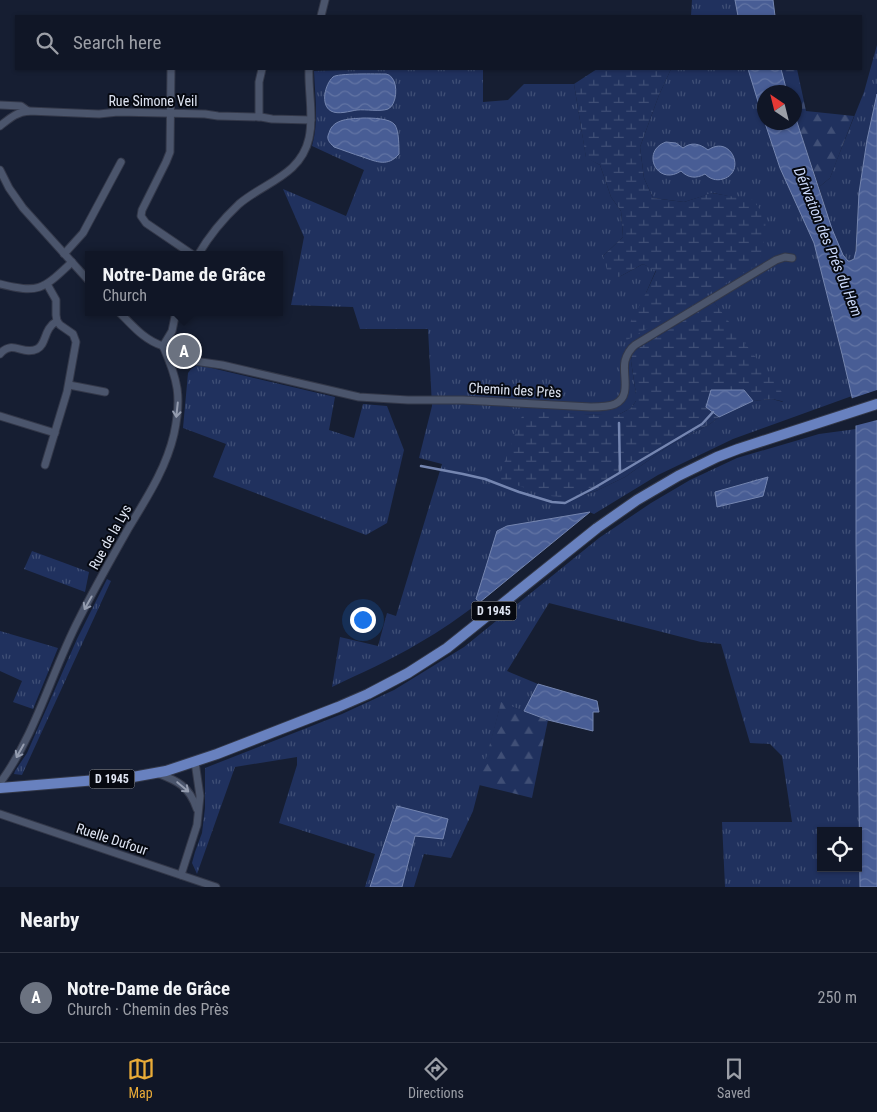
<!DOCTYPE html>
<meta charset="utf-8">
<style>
:root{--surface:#101626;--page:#191f2e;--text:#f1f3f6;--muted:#9c9fa7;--line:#303543;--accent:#e9ab38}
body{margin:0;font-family:"Roboto Condensed",sans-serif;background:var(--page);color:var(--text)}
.controls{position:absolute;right:15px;bottom:15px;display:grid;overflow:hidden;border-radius:0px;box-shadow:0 1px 4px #0004}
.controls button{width:45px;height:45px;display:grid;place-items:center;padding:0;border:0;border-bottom:1px solid var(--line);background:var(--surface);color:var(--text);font:25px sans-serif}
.compass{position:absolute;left:757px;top:85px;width:45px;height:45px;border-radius:50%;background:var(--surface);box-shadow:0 1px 4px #0004;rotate:325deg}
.you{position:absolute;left:362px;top:619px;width:18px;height:18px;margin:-12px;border:4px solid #fff;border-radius:50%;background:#1a73e8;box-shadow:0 0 0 8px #1a73e833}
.badge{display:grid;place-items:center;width:32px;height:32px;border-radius:50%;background:var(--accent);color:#fff;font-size:16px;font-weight:700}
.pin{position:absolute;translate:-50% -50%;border:2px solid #fff;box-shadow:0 1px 5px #0006}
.popup{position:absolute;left:85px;top:251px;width:198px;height:65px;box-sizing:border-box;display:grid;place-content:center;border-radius:0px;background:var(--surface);filter:drop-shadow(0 1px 4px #0005);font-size:16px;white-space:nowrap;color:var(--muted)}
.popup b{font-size:19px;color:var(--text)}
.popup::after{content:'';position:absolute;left:50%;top:100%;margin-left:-10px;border:10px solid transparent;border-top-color:var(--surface)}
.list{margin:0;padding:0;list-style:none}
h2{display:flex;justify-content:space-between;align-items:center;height:65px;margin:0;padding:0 20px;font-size:21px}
h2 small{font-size:16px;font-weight:400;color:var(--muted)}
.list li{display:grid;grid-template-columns:32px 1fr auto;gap:15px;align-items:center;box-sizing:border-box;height:90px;padding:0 20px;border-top:1px solid var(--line)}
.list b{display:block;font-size:19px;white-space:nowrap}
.list p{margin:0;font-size:16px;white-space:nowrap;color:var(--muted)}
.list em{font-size:16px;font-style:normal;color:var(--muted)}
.icon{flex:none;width:28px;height:28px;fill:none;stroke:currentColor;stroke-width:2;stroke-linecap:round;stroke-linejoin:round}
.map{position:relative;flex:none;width:877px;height:887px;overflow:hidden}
.search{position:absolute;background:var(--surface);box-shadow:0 1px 4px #0004;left:15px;right:15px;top:15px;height:55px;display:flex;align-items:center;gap:12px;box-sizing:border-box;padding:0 18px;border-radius:0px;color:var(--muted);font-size:19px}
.sheet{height:155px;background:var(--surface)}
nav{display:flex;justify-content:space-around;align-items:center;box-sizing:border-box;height:70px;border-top:1px solid var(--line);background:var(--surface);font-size:14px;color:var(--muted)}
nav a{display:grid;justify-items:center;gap:2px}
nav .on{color:var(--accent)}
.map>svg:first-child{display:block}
</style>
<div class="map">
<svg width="877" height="887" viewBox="0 0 877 887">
<defs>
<pattern id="grass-tufts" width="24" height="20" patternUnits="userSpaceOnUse" patternTransform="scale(1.25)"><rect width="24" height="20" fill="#20315e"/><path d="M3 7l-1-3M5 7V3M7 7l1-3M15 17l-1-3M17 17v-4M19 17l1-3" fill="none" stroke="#404f76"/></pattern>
<pattern id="forest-firs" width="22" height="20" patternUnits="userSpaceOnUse" patternTransform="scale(1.25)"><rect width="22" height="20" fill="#20315e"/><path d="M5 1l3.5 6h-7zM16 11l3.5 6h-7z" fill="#404f76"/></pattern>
<pattern id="wetland-marsh" width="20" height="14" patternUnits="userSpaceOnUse" patternTransform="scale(1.25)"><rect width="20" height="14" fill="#20315e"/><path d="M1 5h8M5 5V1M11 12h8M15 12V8" fill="none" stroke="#404f76"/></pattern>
<pattern id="water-waves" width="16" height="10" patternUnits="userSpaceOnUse" patternTransform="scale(1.25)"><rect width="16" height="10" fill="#485d95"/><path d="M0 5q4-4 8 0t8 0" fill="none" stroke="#6274a4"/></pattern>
</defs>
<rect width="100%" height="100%" fill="#161e32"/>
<g fill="url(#grass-tufts)" fill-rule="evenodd">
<polygon points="692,0 735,0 738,16 691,16"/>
<path d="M877,45V94L867,140L859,193L855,257L852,260L848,261C836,249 825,205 819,187L830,178L836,162L864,92Z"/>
<path d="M389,69H483V102L508,100L524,84H574L586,157L600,165L611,197L621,211L623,237L603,256L619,277L643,264L656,270L646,293L753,201L713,193L684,202L653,198L644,178L640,147L659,95L671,69H748L780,168L814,243L852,396L733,439L658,475L594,514L589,512L507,526L476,599L480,602C460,617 440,631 419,643C391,660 361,673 332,687L340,637L378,646L387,613L396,616L442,464L419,458L432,406L428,329H360L353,307L291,305L304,237L283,189L346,216L364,170L312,146C319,122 315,96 314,71ZM714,302L783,402L772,399L753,401L719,417L710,424L670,445L625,477L596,491L574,498L524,412L603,415H618L631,408L636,401V394L631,361L632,353L637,349Z"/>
<polygon points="196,366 203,366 335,397 329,430 354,438 363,404 387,406 404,450 387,523 366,535 213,477 226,444 183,428 188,373 191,369"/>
<path d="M856,429V543L860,887H725L722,822H792L782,756L770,744L750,743L721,644L701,642L549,603L507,671L538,684L524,711L501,703L473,811L451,858L424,854L414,887H365L375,854L279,823L297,765V757L235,767L197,874L192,863L195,852L202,833L205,808V768L342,714L394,690L464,647L599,538L651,503L690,480L737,458L819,434ZM821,831H858V868H821Z"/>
<polygon points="32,551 89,572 85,592 24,569"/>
<polygon points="107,579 111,581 22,775 14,774 15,771 27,753 77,639"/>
<polygon points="0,631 58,648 33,709 13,702 22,681 0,671"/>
</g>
<g fill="url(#forest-firs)">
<polygon points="781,69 797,69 806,111 854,116 830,178 819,187 795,116 794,92 787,92"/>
<polygon points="501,702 548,720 532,798 479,785"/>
</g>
<g fill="url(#wetland-marsh)">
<polygon points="597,69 671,69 659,95 640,147 644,178 653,198 684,202 712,193 753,200 766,218 764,242 759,264 622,343 630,323 646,293 656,271 643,264 619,277 607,270 603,256 623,237 621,211 611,197 600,165 586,158 574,84"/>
<polygon points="714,302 790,403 772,399 753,401 744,390 706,407 719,417 710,424 670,445 625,477 596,491 574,498 550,496 498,479 524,411 603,415 618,415 631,408 636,401 636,394 631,361 632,353 637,349"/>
</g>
<g fill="url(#water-waves)" stroke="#7586b1">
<polygon points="735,0 773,0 775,16 738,16"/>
<polygon points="748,69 781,69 787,92 764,92 764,121"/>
<path d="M386,74C389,75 390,75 392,78C398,84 397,105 388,109C380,112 366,109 357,110C350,111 338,115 331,111C320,105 325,84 333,77C337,73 377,74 386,74Z"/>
<polygon points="877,94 877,887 860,887 856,543 856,414 842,354 814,243 780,168 765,123 794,122 795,116 832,229 843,255 848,261 850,261 854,259 856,251 859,193 867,140"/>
<path d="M363,118C372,118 390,118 395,125C399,131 399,147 399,154C388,167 377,162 363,157C353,154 343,150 334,147C329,142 326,139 329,133C333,118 351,119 363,118Z"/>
<path d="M666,142L676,143L683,148C691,142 699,143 708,150C731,134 747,172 723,179C716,181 710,179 705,174C696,179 688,178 681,171C657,187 640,151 666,142Z"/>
<polygon points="711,390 744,390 753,401 719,417 706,407"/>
<polygon points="768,477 763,496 717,507 715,492"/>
<polygon points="590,512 480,602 476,599 497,531 507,526"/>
<polygon points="538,684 597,701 599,712 593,712 593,731 548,720 524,711"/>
<polygon points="397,806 448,819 443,839 415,836 402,887 370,887"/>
</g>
<polygon fill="#161e32" points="877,390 877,420 854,426 853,415 850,399"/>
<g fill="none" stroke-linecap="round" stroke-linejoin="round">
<g stroke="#7586b1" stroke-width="2.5">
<polyline points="619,423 620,472"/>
<polyline points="421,466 463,474 485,479 519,492 552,502 565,503 594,488 702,424 713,412"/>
</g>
<defs>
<g id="street">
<polyline points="321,16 325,0"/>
<polyline points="171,69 170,152 166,162 142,210 141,216 146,223 193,255"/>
<polyline points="0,105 21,106 28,111"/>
<polyline points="259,117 259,82 262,69"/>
<path d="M0,126C9,119 16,112 29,111L99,114L118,112L205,114L218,116L261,117L272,119L311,120"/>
<polyline points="0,170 9,188 23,208 89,281"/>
<polyline points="64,254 83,233 121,162"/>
<path d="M198,255C209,236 223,219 239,204C265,182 301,175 309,138C314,115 308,91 309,69"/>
<path d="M0,284C40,294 43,289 72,262"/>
<path d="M119,312C133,326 144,340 163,346"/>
<polyline points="163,346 172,331 176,312"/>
<path d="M0,354C12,339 23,356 37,349C47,344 43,329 57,321"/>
<path d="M170,362L178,360H187L222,365L359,397L408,400H463L591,407C599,407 608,407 615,404C632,396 622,375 625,361C627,354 630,349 635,345L776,260L785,257L792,258"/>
<polyline points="69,385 105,392"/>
<polyline points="0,416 55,433"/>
<polyline points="45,465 67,392 76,342 73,334 60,325 57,321 56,315 56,300 47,284"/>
<path d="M157,773C178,781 189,786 197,809"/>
<path d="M0,783C36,734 51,673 79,619C94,589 111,559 128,529C146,499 166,469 174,434C182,397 178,380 163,346"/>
<polyline points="0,814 216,887"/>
<polyline points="181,875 197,825 200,796 195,762"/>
</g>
<polyline id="primary" points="0,788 133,777 166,771 217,754 338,707 368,694 408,673 447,648 597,528 637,500 678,476 717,457 738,449 877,404"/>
</defs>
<use href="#street" stroke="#333849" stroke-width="9"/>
<use href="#primary" stroke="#333849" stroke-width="12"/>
<use href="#street" stroke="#4b556c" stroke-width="7"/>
<use href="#primary" stroke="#6881bf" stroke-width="10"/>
</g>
<defs><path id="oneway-shaft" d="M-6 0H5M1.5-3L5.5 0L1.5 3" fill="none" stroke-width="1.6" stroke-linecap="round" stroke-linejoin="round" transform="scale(1.25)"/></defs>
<g stroke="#949caf">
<use href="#oneway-shaft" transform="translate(177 410) rotate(96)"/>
<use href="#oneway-shaft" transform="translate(88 603) rotate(119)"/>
<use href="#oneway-shaft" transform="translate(20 751) rotate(119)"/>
<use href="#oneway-shaft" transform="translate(183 787) rotate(40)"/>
</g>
<g text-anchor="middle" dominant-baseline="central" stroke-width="4" stroke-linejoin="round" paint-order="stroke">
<g fill="#060911" stroke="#9da2ae" stroke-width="1">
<rect x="471.5" y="601.5" width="45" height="19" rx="4"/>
<rect x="89.5" y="769.5" width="45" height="19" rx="4"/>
</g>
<g font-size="12" font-weight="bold" fill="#dee4f2">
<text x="494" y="611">D 1945</text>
<text x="112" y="779">D 1945</text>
</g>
<g font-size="14" fill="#dee4f2" stroke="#060911">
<text x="153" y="101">Rue Simone Veil</text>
<text transform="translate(515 390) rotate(3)">Chemin des Près</text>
<text transform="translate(110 537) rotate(-61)">Rue de la Lys</text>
<text transform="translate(112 839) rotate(18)">Ruelle Dufour</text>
</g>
<g font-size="15" font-style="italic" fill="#cad8fa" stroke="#060911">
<text transform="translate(828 242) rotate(68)">Dérivation des Prés du Hem</text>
</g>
</g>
</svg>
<div class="controls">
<button><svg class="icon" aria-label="locate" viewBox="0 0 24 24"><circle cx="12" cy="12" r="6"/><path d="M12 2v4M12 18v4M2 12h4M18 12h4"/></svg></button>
</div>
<svg class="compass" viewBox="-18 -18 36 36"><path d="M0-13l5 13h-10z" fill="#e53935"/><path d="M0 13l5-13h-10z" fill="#9c9fa7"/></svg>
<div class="you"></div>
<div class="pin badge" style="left:184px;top:351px;background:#6b7280">A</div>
<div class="popup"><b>Notre-Dame de Grâce</b>Church</div>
<div class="search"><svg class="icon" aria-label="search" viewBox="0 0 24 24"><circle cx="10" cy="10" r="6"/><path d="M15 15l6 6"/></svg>Search here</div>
</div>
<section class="sheet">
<h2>Nearby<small></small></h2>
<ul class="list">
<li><span class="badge" style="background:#6b7280">A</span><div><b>Notre-Dame de Grâce</b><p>Church · Chemin des Près</p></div><em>250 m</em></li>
</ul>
</section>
<nav>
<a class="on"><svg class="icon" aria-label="map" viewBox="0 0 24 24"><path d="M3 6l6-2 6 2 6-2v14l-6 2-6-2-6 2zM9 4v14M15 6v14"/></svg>Map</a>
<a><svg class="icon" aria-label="directions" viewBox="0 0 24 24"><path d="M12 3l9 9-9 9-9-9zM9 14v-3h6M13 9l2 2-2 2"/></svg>Directions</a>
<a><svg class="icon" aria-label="saved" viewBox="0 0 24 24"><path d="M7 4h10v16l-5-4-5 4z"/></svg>Saved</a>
</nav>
